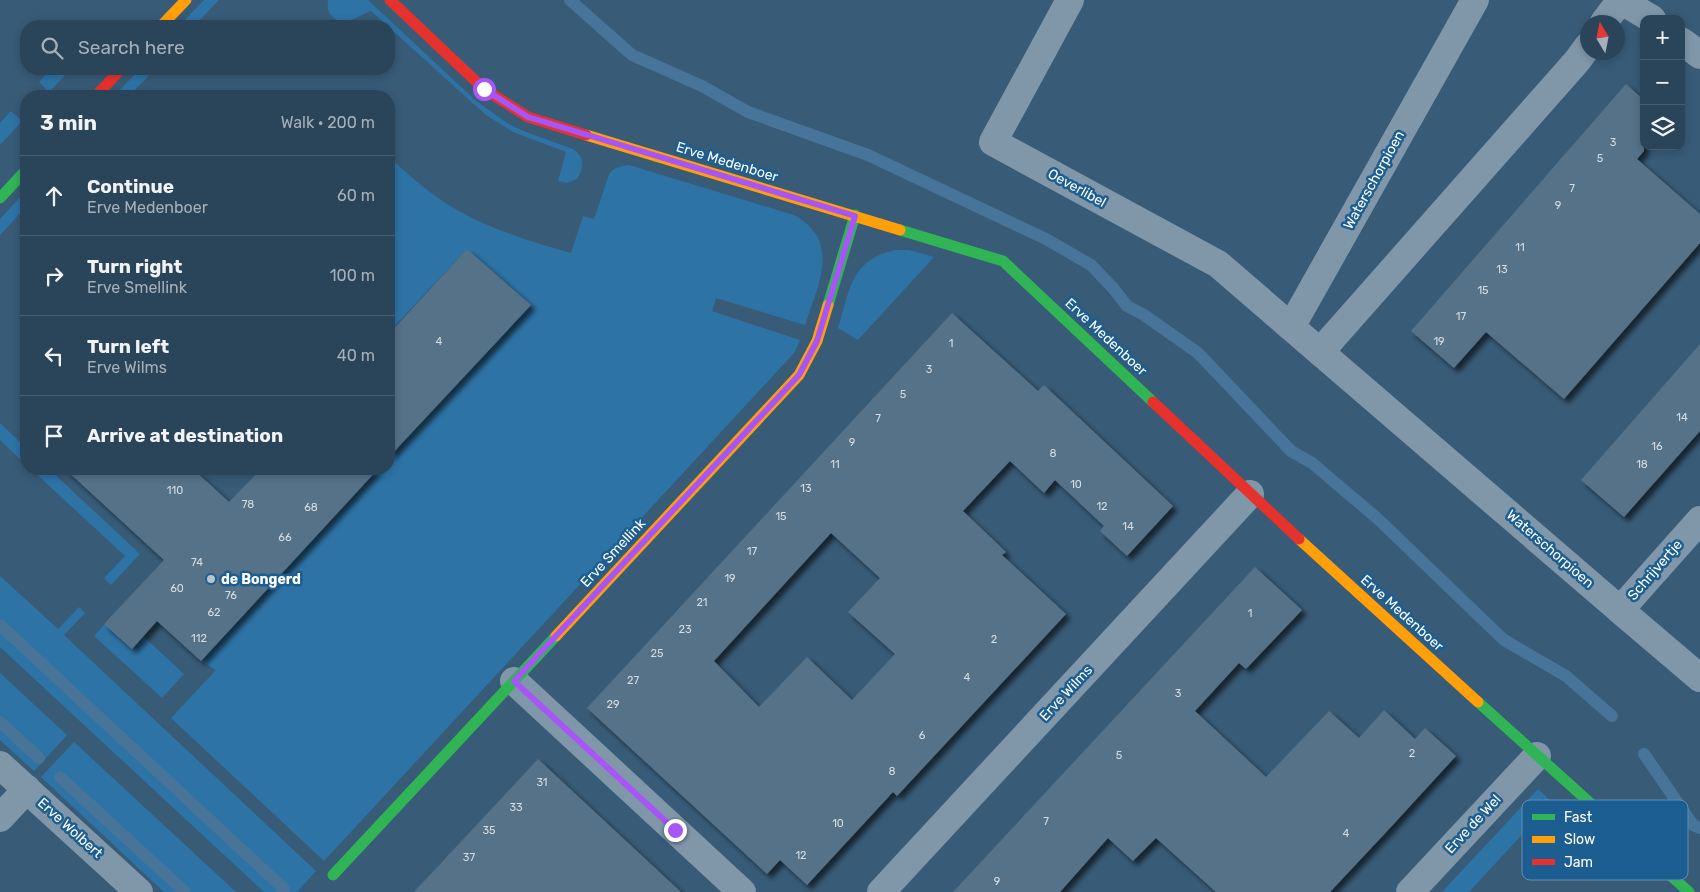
<!DOCTYPE html>
<meta charset="utf-8">
<style>
:root{--surface:#2a4459;--page:#324b5f;--text:#f1f3f6;--muted:#a5b0ba;--line:#465c6f}
body{margin:0;font-family:Rubik,sans-serif;background:var(--page);color:var(--text)}
.controls{position:absolute;right:15px;top:15px;display:grid;overflow:hidden;border-radius:10px;box-shadow:0 2px 8px #0003}
.controls button{width:45px;height:45px;display:grid;place-items:center;padding:0;border:0;border-bottom:1px solid var(--line);background:var(--surface);color:var(--text);font:25px sans-serif}
.compass{position:absolute;left:1580px;top:15px;width:45px;height:45px;border-radius:50%;background:var(--surface);box-shadow:0 2px 8px #0003;rotate:350deg}
.stop{position:absolute;width:15px;height:15px;margin:-11px;border:4px solid #a855f7;border-radius:50%;background:#fff}
.stop.end{background:#a855f7;border-color:#fff;box-shadow:0 1px 5px #0008}
.list{margin:0;padding:0;list-style:none}
h2{display:flex;justify-content:space-between;align-items:center;height:65px;margin:0;padding:0 20px;font-size:21px}
h2 small{font-size:16px;font-weight:400;color:var(--muted)}
.list li{display:grid;grid-template-columns:32px 1fr auto;gap:15px;align-items:center;box-sizing:border-box;height:80px;padding:0 20px;border-top:1px solid var(--line)}
.list b{display:block;font-size:19px;white-space:nowrap}
.list p{margin:0;font-size:16px;white-space:nowrap;color:var(--muted)}
.list em{font-size:16px;font-style:normal;color:var(--muted)}
.icon{flex:none;width:28px;height:28px;fill:none;stroke:currentColor;stroke-width:2;stroke-linecap:round;stroke-linejoin:round}
.map{position:relative;flex:none;width:1700px;height:892px;overflow:hidden}
.search{position:absolute;background:var(--surface);box-shadow:0 2px 8px #0003;left:20px;top:20px;width:375px;height:55px;display:flex;align-items:center;gap:12px;box-sizing:border-box;padding:0 18px;border-radius:20px;color:var(--muted);font-size:19px}
.panel{position:absolute;background:var(--surface);box-shadow:0 2px 8px #0003;left:20px;top:90px;width:375px;height:385px;border-radius:20px}
.map>svg:first-child{display:block}
</style>
<div class="map">
<svg width="1700" height="892" viewBox="0 0 1700 892">
<defs>
<filter id="shadow"><feDropShadow dx="4.5" dy="4.5" stdDeviation="2.5" flood-color="#0009"/></filter>
</defs>
<rect width="100%" height="100%" fill="#385b77"/>
<g fill="#2e73a6">
<polygon points="204,0 219,0 194,26 179,26"/>
<path d="M328,0H368L475,100L507,123L523,131L573,149C584,157 585,167 577,179L567,183L558,181L566,152L513,132L486,115L371,11C360,15 345,27 334,18C328,13 327,7 328,0Z"/>
<polygon points="51,69 71,69 49,92 39,82"/>
<polygon points="140,69 155,69 129,96 114,96"/>
<polygon points="11,111 22,121 0,145 0,123"/>
<path d="M389,157C411,177 433,197 459,211C494,231 533,242 571,253L583,216L594,219L609,174C614,167 621,166 629,165L794,215C842,241 818,285 805,325L716,298L712,311L800,340L795,352L324,861L171,718L216,670L201,661L378,469H389V457L531,305L467,249L389,332Z"/>
<polygon points="26,191 26,207 0,235 0,219"/>
<path d="M895,250H909L934,257L858,340L838,328C850,290 850,260 895,250Z"/>
<polygon points="0,423 26,448 26,465 0,440"/>
<polygon points="31,469 49,469 140,554 111,585 104,578 125,556"/>
<polygon points="0,576 58,629 79,607 85,613 64,635 316,871 297,892 264,892 0,647"/>
<polygon points="116,611 184,674 162,698 94,636"/>
<polygon points="0,673 67,735 34,771 0,740"/>
<polygon points="74,742 236,892 164,892 41,777"/>
<polygon points="1538,789 1552,802 1469,892 1442,892"/>
</g>
<g fill="none" stroke-linecap="round" stroke-linejoin="round">
<g stroke="#477498" stroke-width="12">
<polyline points="570,0 632,55 702,86 748,112 868,155 1046,239 1091,265 1113,288 1127,306 1144,315 1198,353 1291,451 1312,463 1378,519 1504,640 1566,676 1612,716"/>
<polyline points="0,625 284,889"/>
<polyline points="0,722 39,758"/>
<polyline points="1644,754 1693,825 1700,828"/>
<polyline points="60,777 185,892"/>
</g>
</g>
<g fill="#567288" fill-rule="evenodd" filter="url(#shadow)">
<polygon points="1626,84 1644,100 1644,151 1637,159 1700,214 1700,243 1564,399 1486,332 1454,368 1411,331"/>
<polygon points="467,249 531,305 389,457 389,334"/>
<path d="M952,313L1038,391L1044,385L1173,506L1127,556L1100,531L1104,526L1055,480L1044,493L1010,461L963,511L1006,552L1002,555L1066,614L897,796L893,792L807,885L780,860L767,874L587,708ZM831,533L880,578L848,612L895,654L852,700L807,657L759,707L714,661Z"/>
<polygon points="1700,344 1700,431 1624,517 1581,480"/>
<polygon points="65,469 193,469 229,502 261,469 378,469 201,661 157,621 132,649 104,624 164,560"/>
<polygon points="1255,567 1302,610 1246,669 1239,663 1195,711 1266,777 1329,711 1359,738 1384,710 1415,739 1425,728 1456,756 1390,828 1330,892 1216,892 1156,838 1133,861 1108,838 1060,892 953,892"/>
<polygon points="538,759 624,839 681,892 414,892"/>
</g>
<g fill="none" stroke-linecap="round" stroke-linejoin="round">
<g stroke="#8097aa" stroke-width="28">
<polyline points="1070,0 993,142 1218,264 1291,327"/>
<polyline points="1475,0 1291,327 1620,610"/>
<polyline points="1620,0 1652,19"/>
<polyline points="1604,22 1621,0"/>
<polyline points="1681,41 1700,55"/>
<polyline points="1320,352 1577,61 1588,46"/>
<polyline points="1700,520 1620,610 1700,678"/>
<polyline points="514,681 742,892"/>
<polyline points="0,765 139,892"/>
<polyline points="0,818 27,789"/>
<polyline points="881,892 1250,494"/>
<polyline points="1410,892 1537,756"/>
</g>
<g stroke="#30b455" stroke-width="11">
<polyline points="0,198 26,170"/>
<polyline points="900,230 1003,261 1153,402"/>
<polyline points="828,305 855,215"/>
<polyline points="1478,702 1689,892"/>
<polyline points="333,875 556,636"/>
</g>
<g stroke="#ff9f0a" stroke-width="11">
<polyline points="161,26 186,0"/>
<polyline points="586,135 900,230"/>
<polyline points="1299,539 1478,702"/>
<polyline points="556,636 799,375 817,341 828,305"/>
</g>
<g stroke="#e5322d" stroke-width="11">
<polyline points="390,0 484,89 528,117 586,135"/>
<polyline points="96,96 121,69"/>
<polyline points="1153,402 1299,539"/>
</g>
</g>
<g fill="none" stroke-linecap="round" stroke-linejoin="round">
<polyline stroke="#a855f7" stroke-width="6" points="484,89 528,117 855,216 817,341 799,375 514,681 675,830"/>
</g>
<circle fill="#b9c6cf" stroke="#1d5e92" stroke-width="2" cx="211" cy="579" r="5"/>
<g text-anchor="middle" dominant-baseline="central" stroke-width="5" stroke-linejoin="round" paint-order="stroke">
<g font-size="11" fill="#d5dce1">
<text x="1613" y="142">3</text>
<text x="1600" y="158">5</text>
<text x="1572" y="188">7</text>
<text x="1558" y="205">9</text>
<text x="1520" y="247">11</text>
<text x="1502" y="269">13</text>
<text x="1483" y="290">15</text>
<text x="1461" y="316">17</text>
<text x="439" y="341">4</text>
<text x="1439" y="341">19</text>
<text x="951" y="343">1</text>
<text x="929" y="369">3</text>
<text x="903" y="394">5</text>
<text x="1682" y="417">14</text>
<text x="878" y="418">7</text>
<text x="852" y="442">9</text>
<text x="1657" y="446">16</text>
<text x="1053" y="453">8</text>
<text x="835" y="464">11</text>
<text x="1642" y="464">18</text>
<text x="1076" y="484">10</text>
<text x="806" y="488">13</text>
<text x="175" y="490">110</text>
<text x="248" y="504">78</text>
<text x="1102" y="506">12</text>
<text x="311" y="507">68</text>
<text x="781" y="516">15</text>
<text x="1128" y="526">14</text>
<text x="285" y="537">66</text>
<text x="752" y="551">17</text>
<text x="197" y="562">74</text>
<text x="730" y="578">19</text>
<text x="177" y="588">60</text>
<text x="231" y="595">76</text>
<text x="702" y="602">21</text>
<text x="214" y="612">62</text>
<text x="1250" y="613">1</text>
<text x="685" y="629">23</text>
<text x="199" y="638">112</text>
<text x="994" y="639">2</text>
<text x="657" y="653">25</text>
<text x="967" y="677">4</text>
<text x="633" y="680">27</text>
<text x="1178" y="693">3</text>
<text x="613" y="704">29</text>
<text x="922" y="735">6</text>
<text x="1412" y="753">2</text>
<text x="1119" y="755">5</text>
<text x="892" y="771">8</text>
<text x="542" y="782">31</text>
<text x="516" y="807">33</text>
<text x="1046" y="821">7</text>
<text x="838" y="823">10</text>
<text x="489" y="830">35</text>
<text x="1346" y="833">4</text>
<text x="801" y="855">12</text>
<text x="469" y="857">37</text>
<text x="997" y="881">9</text>
</g>
<g font-size="14" fill="#fff" stroke="#1d5e92">
<text transform="translate(727 162) rotate(17)">Erve Medenboer</text>
<text transform="translate(1374 180) rotate(-61)">Waterschorpioen</text>
<text transform="translate(1077 188) rotate(29)">Oeverlibel</text>
<text transform="translate(1106 337) rotate(43)">Erve Medenboer</text>
<text transform="translate(1550 549) rotate(41)">Waterschorpioen</text>
<text transform="translate(613 553) rotate(-47)">Erve Smellink</text>
<text transform="translate(1655 570) rotate(-49)">Schrijvertje</text>
<text transform="translate(1402 613) rotate(42)">Erve Medenboer</text>
<text transform="translate(1066 693) rotate(-47)">Erve Wilms</text>
<text transform="translate(1473 824) rotate(-47)">Erve de Wel</text>
<text transform="translate(70 828) rotate(42)">Erve Wolbert</text>
</g>
<g font-size="14" font-weight="bold" fill="#fff" stroke="#1d5e92" text-anchor="start">
<text x="221" y="579">de Bongerd</text>
</g>
</g>
<rect x="1522" y="800" width="166" height="80" rx="8" fill="#1d5e92" stroke="#618eb3" stroke-width="1"/>
<rect x="1532" y="814" width="23" height="6" fill="#30b455"/>
<rect x="1532" y="836" width="23" height="7" fill="#ff9f0a"/>
<rect x="1532" y="859" width="23" height="6" fill="#e5322d"/>
<g font-size="14" fill="#fff">
<text x="1564" y="822">Fast</text>
<text x="1564" y="844">Slow</text>
<text x="1564" y="867">Jam</text>
</g>
</svg>
<div class="controls">
<button>+</button>
<button>−</button>
<button><svg class="icon" aria-label="layers" viewBox="0 0 24 24"><path d="M12 4l9 5-9 5-9-5zM3 14l9 5 9-5"/></svg></button>
</div>
<svg class="compass" viewBox="-18 -18 36 36"><path d="M0-13l5 13h-10z" fill="#e53935"/><path d="M0 13l5-13h-10z" fill="#a5b0ba"/></svg>
<div class="stop" style="left:484px;top:89px"></div>
<div class="stop end" style="left:675px;top:830px"></div>
<div class="search"><svg class="icon" aria-label="search" viewBox="0 0 24 24"><circle cx="10" cy="10" r="6"/><path d="M15 15l6 6"/></svg>Search here</div>
<section class="panel">
<h2>3 min<small>Walk · 200 m</small></h2>
<ul class="list">
<li><svg class="icon" aria-label="ahead" viewBox="0 0 24 24"><path d="M12 20V5M6 11l6-6 6 6"/></svg><div><b>Continue</b><p>Erve Medenboer</p></div><em>60 m</em></li>
<li><svg class="icon" aria-label="right" viewBox="0 0 24 24"><path d="M7 20v-9h11M14 6l5 5-5 5"/></svg><div><b>Turn right</b><p>Erve Smellink</p></div><em>100 m</em></li>
<li><svg class="icon" aria-label="left" viewBox="0 0 24 24"><path d="M17 20v-9H6M10 6l-5 5 5 5"/></svg><div><b>Turn left</b><p>Erve Wilms</p></div><em>40 m</em></li>
<li><svg class="icon" aria-label="arrive" viewBox="0 0 24 24"><path d="M6 21V4h12l-3 4 3 4H6"/></svg><div><b>Arrive at destination</b></div></li>
</ul>
</section>
</div>
